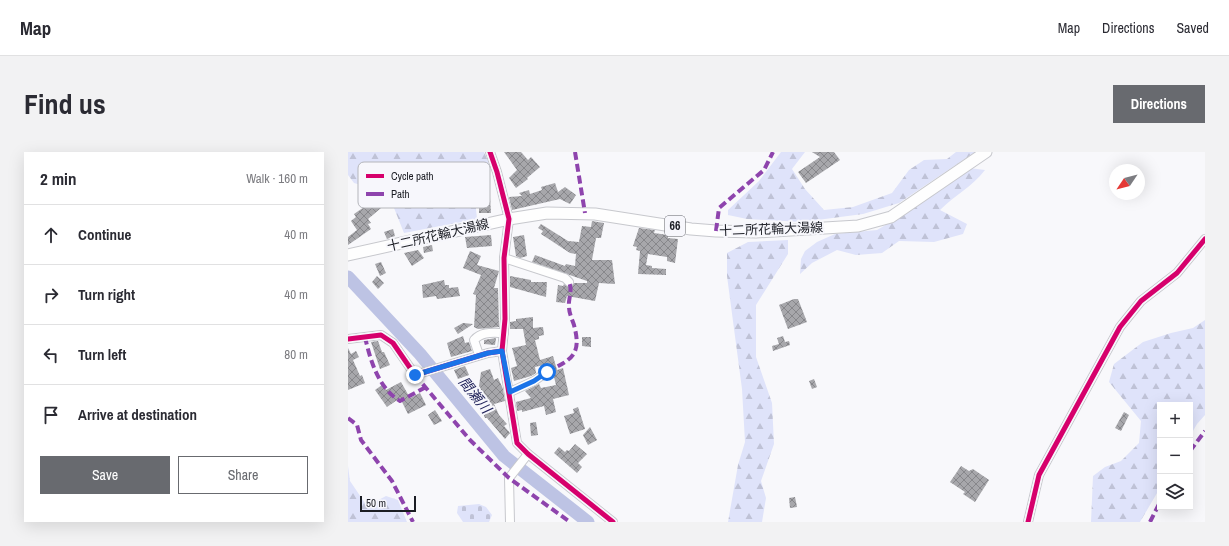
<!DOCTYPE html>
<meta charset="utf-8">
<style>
:root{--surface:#fff;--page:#f2f2f3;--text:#2b2b33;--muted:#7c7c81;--line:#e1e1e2;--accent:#686a6f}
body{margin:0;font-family:"Archivo Narrow","Noto Sans JP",sans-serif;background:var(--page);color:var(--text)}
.controls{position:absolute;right:12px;bottom:12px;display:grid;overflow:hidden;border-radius:0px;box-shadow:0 4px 16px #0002}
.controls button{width:36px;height:36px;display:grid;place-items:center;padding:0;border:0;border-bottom:1px solid var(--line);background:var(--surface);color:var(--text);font:20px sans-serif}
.compass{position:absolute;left:761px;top:12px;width:36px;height:36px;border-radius:50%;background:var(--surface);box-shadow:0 4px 16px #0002;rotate:235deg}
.scale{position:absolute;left:12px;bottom:10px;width:56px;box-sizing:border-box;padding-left:4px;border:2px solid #1b1d24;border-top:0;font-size:11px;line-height:14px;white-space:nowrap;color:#1b1d24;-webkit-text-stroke:3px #f7f7fc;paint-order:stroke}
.stop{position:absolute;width:12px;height:12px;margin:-9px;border:3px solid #1a73e8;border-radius:50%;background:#fff}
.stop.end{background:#1a73e8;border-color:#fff;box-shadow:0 1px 4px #0008}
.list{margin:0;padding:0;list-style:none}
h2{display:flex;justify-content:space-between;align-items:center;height:52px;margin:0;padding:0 16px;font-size:17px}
h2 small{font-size:13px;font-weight:400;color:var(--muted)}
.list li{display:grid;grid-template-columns:26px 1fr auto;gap:12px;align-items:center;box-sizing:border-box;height:60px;padding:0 16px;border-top:1px solid var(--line)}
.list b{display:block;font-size:15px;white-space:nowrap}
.list em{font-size:13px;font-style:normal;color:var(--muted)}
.actions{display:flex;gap:8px;padding:12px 16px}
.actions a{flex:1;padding:9px 0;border:1px solid var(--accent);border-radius:0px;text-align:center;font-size:14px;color:var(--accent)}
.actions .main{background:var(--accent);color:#fff}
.icon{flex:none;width:22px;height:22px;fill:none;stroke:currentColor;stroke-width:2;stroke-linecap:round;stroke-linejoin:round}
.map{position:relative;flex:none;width:857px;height:370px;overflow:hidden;border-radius:0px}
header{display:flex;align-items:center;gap:24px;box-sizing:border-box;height:56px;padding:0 20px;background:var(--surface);border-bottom:1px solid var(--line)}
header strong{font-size:19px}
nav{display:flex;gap:22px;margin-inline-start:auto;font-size:14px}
.intro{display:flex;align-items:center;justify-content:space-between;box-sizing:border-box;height:96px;padding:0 24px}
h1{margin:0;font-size:28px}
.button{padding:10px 18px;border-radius:0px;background:var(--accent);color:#fff;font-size:14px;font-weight:700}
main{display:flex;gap:24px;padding:0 24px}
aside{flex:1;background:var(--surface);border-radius:0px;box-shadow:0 4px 16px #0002}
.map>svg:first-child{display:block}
</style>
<header>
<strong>Map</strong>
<nav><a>Map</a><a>Directions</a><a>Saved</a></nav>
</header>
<div class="intro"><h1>Find us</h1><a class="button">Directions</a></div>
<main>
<aside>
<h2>2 min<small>Walk · 160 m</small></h2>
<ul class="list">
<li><svg class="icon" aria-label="ahead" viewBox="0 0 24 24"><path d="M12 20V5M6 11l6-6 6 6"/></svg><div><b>Continue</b></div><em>40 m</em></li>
<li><svg class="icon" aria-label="right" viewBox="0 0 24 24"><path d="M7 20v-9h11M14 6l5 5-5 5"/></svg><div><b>Turn right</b></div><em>40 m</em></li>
<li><svg class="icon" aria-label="left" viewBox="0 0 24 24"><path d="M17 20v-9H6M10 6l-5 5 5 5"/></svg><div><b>Turn left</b></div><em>80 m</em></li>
<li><svg class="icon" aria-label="arrive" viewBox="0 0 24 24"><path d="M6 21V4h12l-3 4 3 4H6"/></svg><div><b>Arrive at destination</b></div></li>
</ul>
<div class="actions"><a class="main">Save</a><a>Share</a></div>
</aside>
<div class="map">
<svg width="857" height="370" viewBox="0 0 857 370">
<defs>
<pattern id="forest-firs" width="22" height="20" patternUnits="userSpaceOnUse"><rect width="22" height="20" fill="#dfe3fa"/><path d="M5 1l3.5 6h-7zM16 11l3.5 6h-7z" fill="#bfc2d6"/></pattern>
<pattern id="cemetery-stones" width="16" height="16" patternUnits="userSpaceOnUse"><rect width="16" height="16" fill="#dfe3fa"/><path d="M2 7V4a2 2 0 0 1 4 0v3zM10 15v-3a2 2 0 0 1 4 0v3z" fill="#bfc2d6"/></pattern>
<pattern id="building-cross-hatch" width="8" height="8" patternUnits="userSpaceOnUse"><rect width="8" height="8" fill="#a7a7ab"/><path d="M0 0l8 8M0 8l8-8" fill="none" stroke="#87878b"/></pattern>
</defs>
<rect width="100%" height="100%" fill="#f8f8fb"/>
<g fill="url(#forest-firs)">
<polygon points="0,0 136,0 143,16 124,17 129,67 56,81 40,41 6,31 0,23"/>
<polygon points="433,0 457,0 444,17 457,37 476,58 505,55 544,41 561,18 576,8 599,7 608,0 627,0 551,51 515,62 454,70 399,67 380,63 380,58 411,29"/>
<path d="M621,16L637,18C624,35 607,43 592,58L619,72L615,82L586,90L551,89L534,101L508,103L489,98L464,111L452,122L453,107L457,99L469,90L487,82L529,78L558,61Z"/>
<polygon points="440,88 440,102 408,153 408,205 424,251 426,292 413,329 418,346 414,370 380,370 390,313 397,290 394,237 379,124 379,101 400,90"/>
<polygon points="857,168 857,263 849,272 842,284 842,253 812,253 812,336 792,370 743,370 745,324 757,315 773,309 791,291 793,269 761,230 766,212 795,190 823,181 845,176"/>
<polygon points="0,314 2,329 19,354 38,344 50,348 59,370 0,370"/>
</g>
<polygon fill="url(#cemetery-stones)" points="131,352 138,355 144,363 141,370 115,370 109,361 110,354"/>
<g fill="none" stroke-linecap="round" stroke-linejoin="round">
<polyline stroke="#bdc3e4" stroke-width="13" points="0,125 72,202 156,304 240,370"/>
</g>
<g fill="url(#building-cross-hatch)">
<polygon points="156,0 173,0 180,8 183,5 192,15 179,26 180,27 168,36 161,26 169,18"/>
<polygon points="464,0 486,0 492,8 458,31 450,20 472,5"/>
<polygon points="141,31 143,61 131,61 131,44 128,45 127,32"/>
<polygon points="207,31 210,40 217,35 228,43 222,52 212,47 164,58 161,45 174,44 171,41 181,38 182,42 194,38 193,35"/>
<polygon points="25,46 33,56 20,67 23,71 20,72 23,77 0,93 0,85 9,78 3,69 8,65 6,62 19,53 18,51"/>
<polygon points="244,69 256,71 253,86 248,86 244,108 264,108 267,132 251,131 247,149 219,144 217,151 208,150 210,133 215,134 216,132 222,135 226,131 239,131 239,129 184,110 187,103 217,114 218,112 227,114 228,102 222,101 193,82 195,79 190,76 193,72 220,89 231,90 234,74 243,75"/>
<polygon points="291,76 307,78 306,81 320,83 320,86 330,87 327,111 319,109 319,105 300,102 298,113 304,114 304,116 318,117 318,123 290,122 292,99 288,98 289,95 285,94"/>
<polygon points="45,77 47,84 39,87 36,80"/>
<polygon points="143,83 144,94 119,96 117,85"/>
<polygon points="176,83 179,104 172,106 168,104 165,85"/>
<polygon points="84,93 85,99 76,101 75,95"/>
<polygon points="70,98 76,106 64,114 56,101"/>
<polygon points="122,99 133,104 129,113 151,119 146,136 150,136 151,175 130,177 126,175 128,143 125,142 133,123 115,116"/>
<polygon points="33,110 38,121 32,124 27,112"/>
<polygon points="29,124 36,131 30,137 24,130"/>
<polygon points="162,124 183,128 183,130 199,130 198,145 162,135"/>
<polygon points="96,128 97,133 101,133 101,136 110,135 112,144 89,147 88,144 75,146 74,133"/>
<polygon points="446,147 450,147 459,170 440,177 431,153"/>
<polygon points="185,165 185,176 195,175 196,183 191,184 191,187 187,188 192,208 205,204 209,218 215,216 221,243 205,247 208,260 198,263 196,254 174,260 174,258 169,259 168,250 183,246 177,239 191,232 193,236 208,233 204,217 200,212 187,215 188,221 183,224 166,229 163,216 169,214 164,196 178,193 175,177 162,177 162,170 168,169 168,167"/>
<polygon points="115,171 125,172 110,182 106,176"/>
<polygon points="115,184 117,191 121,190 124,199 103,205 99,191"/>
<polygon points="435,184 437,190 441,189 442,193 425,199 424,194 431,192 429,186"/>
<polygon points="234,185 243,185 243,195 234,194"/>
<polygon points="148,186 147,193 136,192 136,188"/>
<polygon points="30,189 34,200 36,200 42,213 32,217 23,190"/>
<polygon points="0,196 3,202 8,199 11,205 5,208 12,224 14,223 17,231 0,238"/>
<polygon points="117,214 121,223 110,227 106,218"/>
<polygon points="142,217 146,228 150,226 155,237 157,249 146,252 151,263 159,272 156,274 162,281 157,287 139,266 137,266 132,253 127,254 123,241 133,238 131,234 133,220"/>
<polygon points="466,227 469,235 464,237 461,229"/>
<polygon points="53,230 62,246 72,241 78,253 60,262 52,246 39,255 27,238 34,233 38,238"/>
<polygon points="230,255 237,277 222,282 216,264 226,261 225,257"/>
<polygon points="87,258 94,269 86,273 80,263"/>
<polygon points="776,260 781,263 773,279 767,276"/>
<polygon points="188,270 190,283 183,284 182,271"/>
<polygon points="242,275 249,288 240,293 235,283"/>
<polygon points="227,292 239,302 230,311 234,315 229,321 206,301 211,295 217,300 219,298 221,299"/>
<polygon points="613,314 621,319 625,317 641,328 627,350 615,342 617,340 602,330"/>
<polygon points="447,345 449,355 442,356 441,346"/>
</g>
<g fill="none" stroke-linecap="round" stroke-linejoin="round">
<defs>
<g id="minor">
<polyline points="142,0 149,20 161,67 156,106 157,167 154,199 169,291 180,302 265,370"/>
<polyline points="156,106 217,126 221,130"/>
<polyline points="0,187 33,183 45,191 67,223 140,201 154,199"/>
<path d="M131,203L126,188C134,179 145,181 156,181"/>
<polyline points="162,240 186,229 199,220"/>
<polyline points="162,370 161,326 180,302"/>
<polyline points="680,370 691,323 772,175 793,149 829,121 857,87"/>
</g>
<polyline id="major" points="0,103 161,67 199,61 247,62 343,77 368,79 408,80 510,74 543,65 638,0"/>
</defs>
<use href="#minor" stroke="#c7c8cd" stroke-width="10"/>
<use href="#major" stroke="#c7c8cd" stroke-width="13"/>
<use href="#minor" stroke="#fefefe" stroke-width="8"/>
<use href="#major" stroke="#fefefe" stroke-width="11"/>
<g stroke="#8e44ad" stroke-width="4" stroke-dasharray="8 4" stroke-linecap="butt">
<polyline points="227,0 237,61"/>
<polyline points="368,79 371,56 416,18 425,0"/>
<path d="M17,185C22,207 30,236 52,249L78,235"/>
<path d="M199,220C224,207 234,203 226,173C224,167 221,161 221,155C220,146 225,139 221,130"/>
<polyline points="67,223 122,288 161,326 222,370"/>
<polyline points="0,266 9,273 13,288 44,329 65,370"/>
<polyline points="842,299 857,279"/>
<polyline points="802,370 812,350"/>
</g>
<defs>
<g id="cycleway">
<polyline points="142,0 149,20 161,67 156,106 157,167 154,199 169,291 180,302 265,370"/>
<polyline points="0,187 33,183 45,191 67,223 140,201 154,199"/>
<polyline points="680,370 691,323 772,175 793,149 829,121 857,87"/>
</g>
</defs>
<use href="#cycleway" stroke="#f7f7fc" stroke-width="8"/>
<use href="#cycleway" stroke="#d6006c" stroke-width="5"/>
</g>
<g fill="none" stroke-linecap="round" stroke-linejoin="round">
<polyline stroke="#1a73e8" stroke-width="5" points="67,223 140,201 154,199 162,240 186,229 199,220"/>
</g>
<g text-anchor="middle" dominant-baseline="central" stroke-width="4" stroke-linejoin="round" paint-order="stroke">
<rect fill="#f7f7fc" stroke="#5d5e65" stroke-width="1" x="317" y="64" width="20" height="20" rx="3"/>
<g font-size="12" font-weight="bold" fill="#1b1d24">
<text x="327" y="74">66</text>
</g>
<g font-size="13" fill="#1b1d24" stroke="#f7f7fc">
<text transform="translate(423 77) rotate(-2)">十二所花輪大湯線</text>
<text transform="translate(90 83) rotate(-13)">十二所花輪大湯線</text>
</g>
<g font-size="14" font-style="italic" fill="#22245b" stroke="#f7f7fc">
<text transform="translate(127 243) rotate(51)">間瀬川</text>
</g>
</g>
<rect x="10" y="10" width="132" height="46" rx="6" fill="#f7f7fc" stroke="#b5b6bb" stroke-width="1"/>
<rect x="18" y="22" width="18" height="4" fill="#d6006c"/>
<rect x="18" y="40" width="18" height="4" fill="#8e44ad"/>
<g font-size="11" fill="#1b1d24">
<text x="43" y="28">Cycle path</text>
<text x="43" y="46">Path</text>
</g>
</svg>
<div class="controls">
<button>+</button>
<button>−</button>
<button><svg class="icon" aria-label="layers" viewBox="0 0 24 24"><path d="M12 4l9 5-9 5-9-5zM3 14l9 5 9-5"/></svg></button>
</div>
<svg class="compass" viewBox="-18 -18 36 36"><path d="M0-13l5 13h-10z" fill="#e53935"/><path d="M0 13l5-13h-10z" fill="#7c7c81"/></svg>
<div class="scale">50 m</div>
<div class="stop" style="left:199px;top:220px"></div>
<div class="stop end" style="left:67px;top:223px"></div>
</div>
</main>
